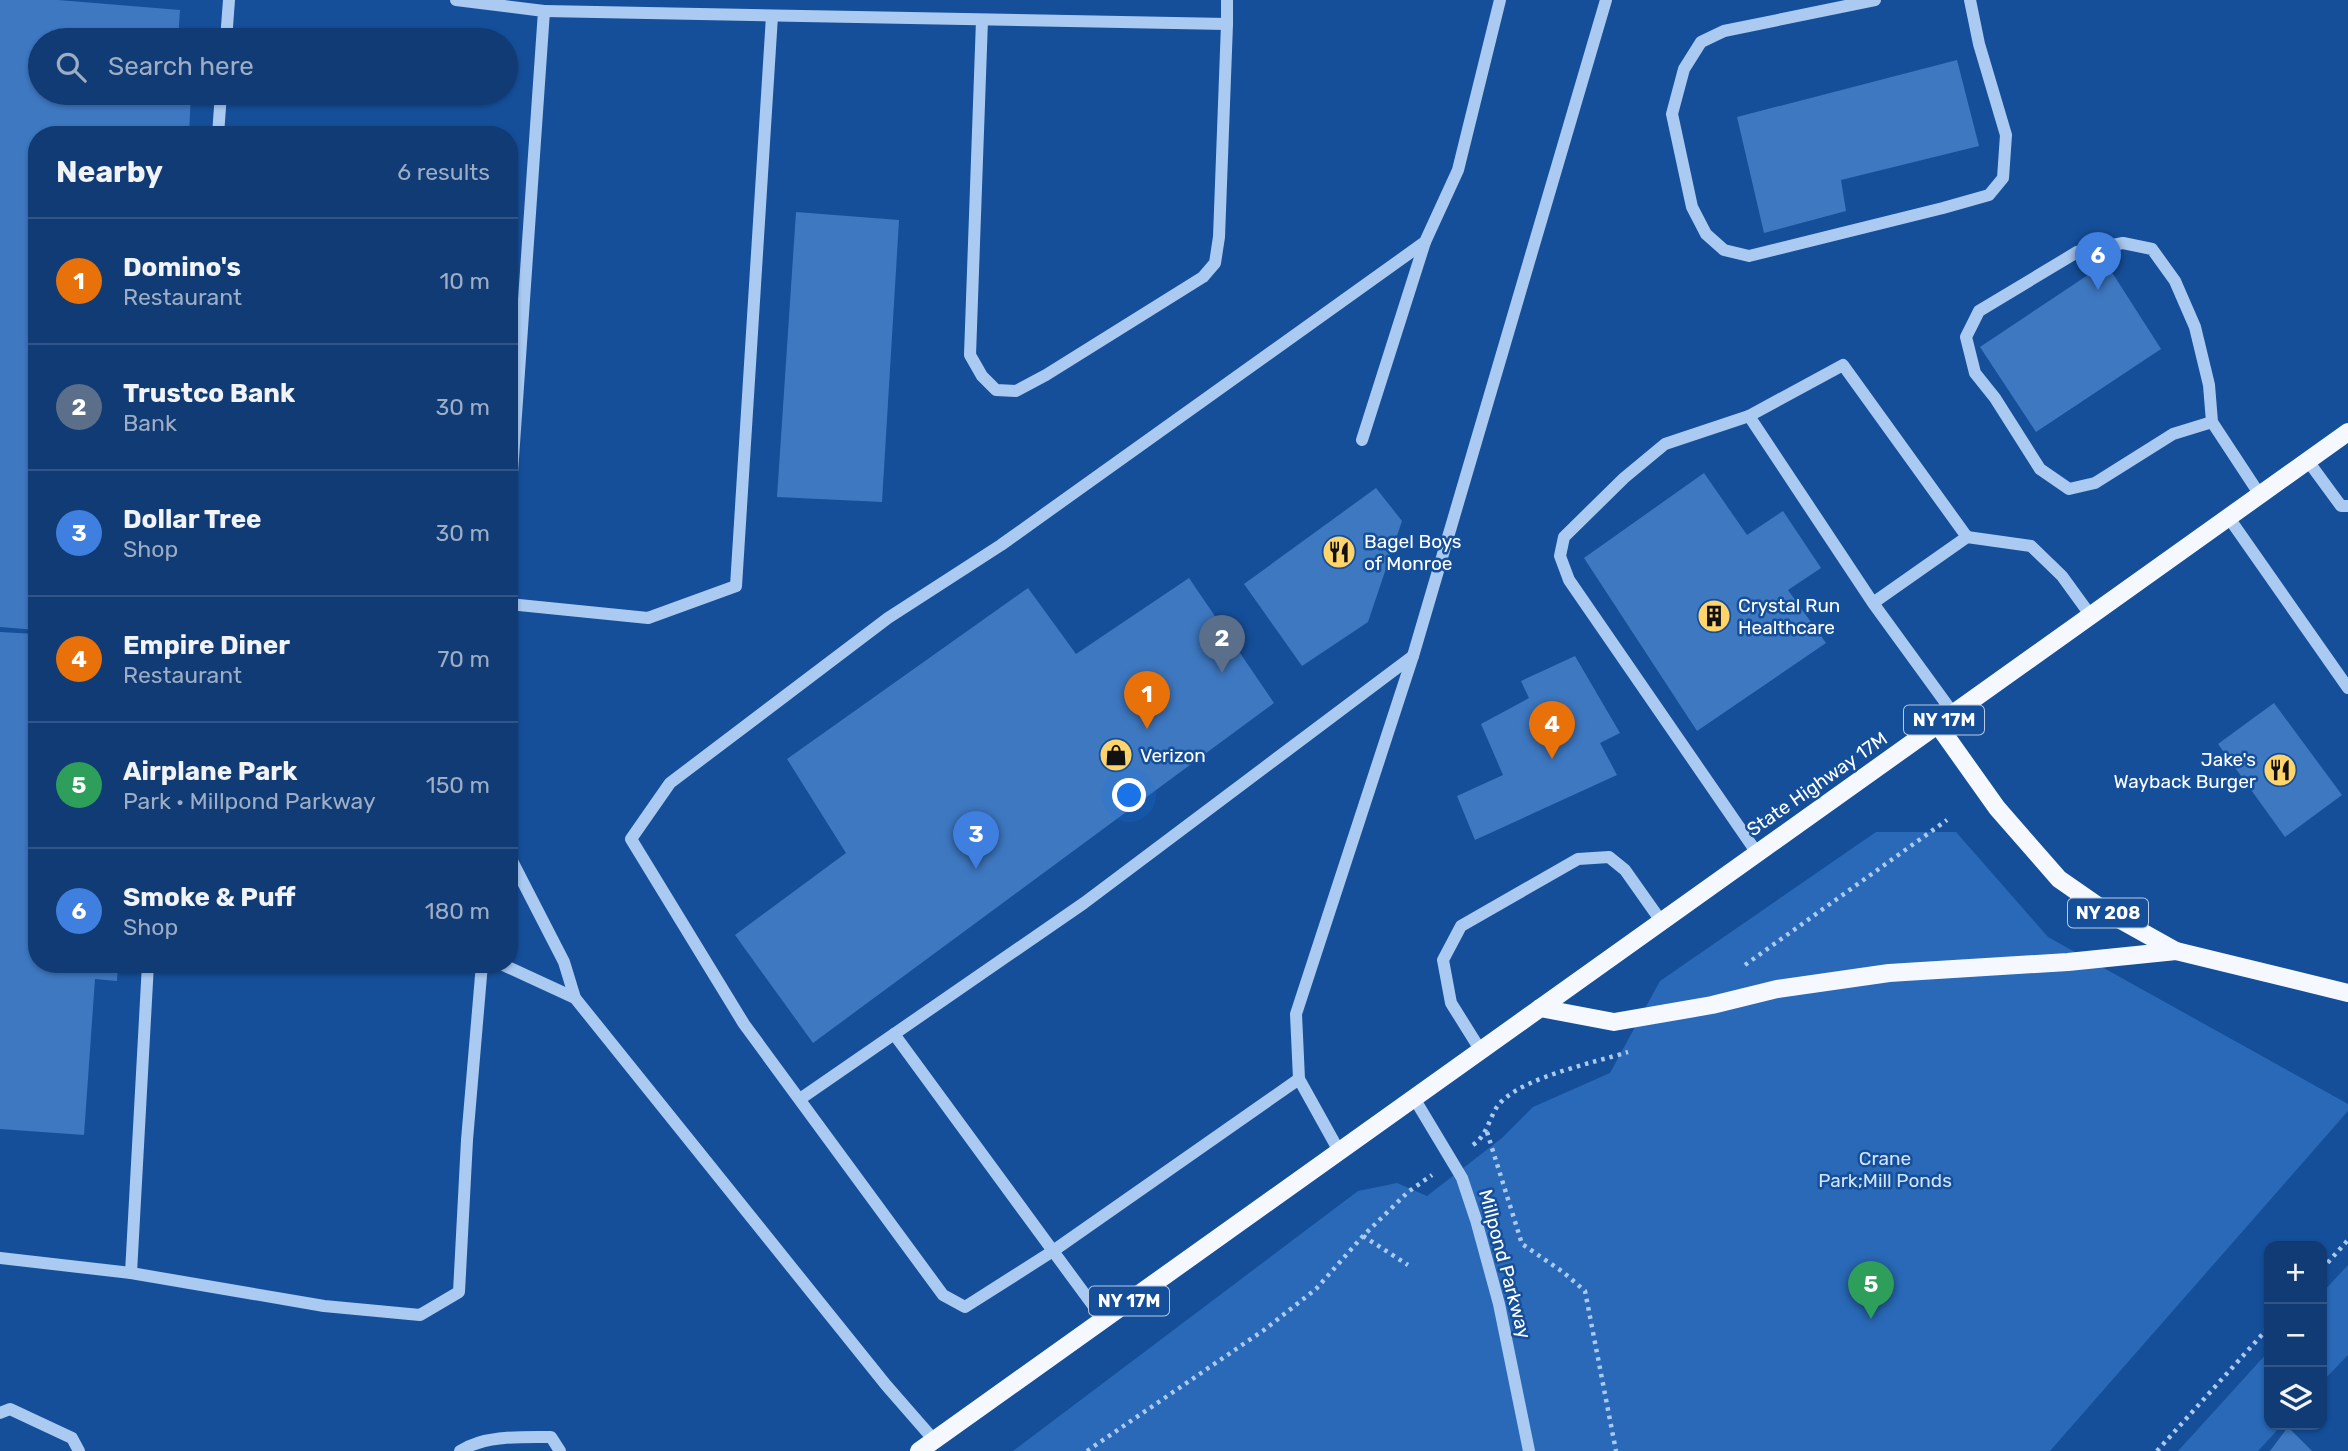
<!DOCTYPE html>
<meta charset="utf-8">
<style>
:root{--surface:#103b74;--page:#1e467c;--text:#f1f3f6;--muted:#9cadc5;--line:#305586;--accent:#d6ab8b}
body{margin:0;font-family:Rubik,sans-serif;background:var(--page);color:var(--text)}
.controls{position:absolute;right:21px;bottom:21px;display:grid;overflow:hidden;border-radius:14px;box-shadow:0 2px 5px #0004}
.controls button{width:63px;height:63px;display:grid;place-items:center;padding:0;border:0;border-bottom:2px solid var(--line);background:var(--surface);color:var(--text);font:35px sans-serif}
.you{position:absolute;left:1130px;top:796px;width:24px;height:24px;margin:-18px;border:5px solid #fff;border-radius:50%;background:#1a73e8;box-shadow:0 0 0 10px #1a73e833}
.badge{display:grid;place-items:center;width:46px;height:46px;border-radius:50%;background:var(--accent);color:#fff;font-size:23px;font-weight:700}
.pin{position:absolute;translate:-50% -58px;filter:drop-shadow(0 2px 4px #0008)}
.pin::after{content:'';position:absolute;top:37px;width:24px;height:21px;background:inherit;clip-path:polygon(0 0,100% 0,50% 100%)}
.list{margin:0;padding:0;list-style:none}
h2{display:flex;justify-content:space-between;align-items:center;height:91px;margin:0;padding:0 28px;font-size:30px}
h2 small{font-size:23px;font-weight:400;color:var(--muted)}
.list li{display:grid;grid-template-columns:46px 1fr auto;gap:21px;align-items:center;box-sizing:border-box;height:126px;padding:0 28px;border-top:2px solid var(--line)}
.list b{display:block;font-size:26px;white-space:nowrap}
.list p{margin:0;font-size:23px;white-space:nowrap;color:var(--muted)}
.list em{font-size:23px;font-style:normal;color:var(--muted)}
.icon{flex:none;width:38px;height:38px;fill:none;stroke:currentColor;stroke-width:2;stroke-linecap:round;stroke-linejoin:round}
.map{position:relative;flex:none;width:2348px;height:1451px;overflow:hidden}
.search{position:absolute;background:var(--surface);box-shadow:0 2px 5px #0004;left:28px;top:28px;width:490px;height:77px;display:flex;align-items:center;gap:18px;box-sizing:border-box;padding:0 24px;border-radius:38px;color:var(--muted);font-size:26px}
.panel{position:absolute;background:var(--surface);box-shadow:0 2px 5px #0004;left:28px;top:126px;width:490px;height:847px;border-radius:28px}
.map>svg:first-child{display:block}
</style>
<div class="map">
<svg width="2348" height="1451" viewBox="0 0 2348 1451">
<rect width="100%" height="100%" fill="#154f9a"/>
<g fill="#2969b7">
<polygon points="1876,832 1956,832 2048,937 2348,1104 2348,1111 2050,1451 1013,1451 1358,1191 1397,1183 1427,1196 1502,1138 1533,1107 1610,1073 1660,981"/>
<polygon points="2348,1265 2348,1355 2322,1382 2322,1293"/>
<polygon points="2269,1351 2269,1425 2282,1425 2258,1451 2178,1451"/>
</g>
<g fill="#3e78c1">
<polygon points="0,0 58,0 180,10 178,40 40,40 40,93 191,93 189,135 37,135 37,630 0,627"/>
<polygon points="1957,60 1979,146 1841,180 1846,211 1764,233 1737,117"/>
<polygon points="796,212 899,220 882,502 777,497"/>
<polygon points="2106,263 2161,349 2036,432 1980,347"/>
<polygon points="1704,473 1747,535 1783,511 1821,568 1788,590 1826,643 1697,731 1584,558"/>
<polygon points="1376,488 1402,521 1368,622 1302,666 1244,584"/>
<polygon points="1189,578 1274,703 813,1043 735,935 846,853 787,759 1028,588 1076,654"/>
<polygon points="0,632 37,634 37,964 118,964 117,981 95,979 84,1135 0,1129"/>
<polygon points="1575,656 1620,733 1600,743 1617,775 1475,840 1457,796 1503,775 1481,724 1529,698 1521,681"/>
<polygon points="2274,703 2342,795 2285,837 2218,744"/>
<polygon points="2288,1427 2312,1451 2270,1451"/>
</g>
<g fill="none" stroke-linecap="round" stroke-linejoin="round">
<g stroke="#aacaf2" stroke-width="4.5" stroke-dasharray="3.5 5" stroke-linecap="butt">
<polyline points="1745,965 1947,820"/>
<polyline points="1487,1132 1522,1244 1563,1272 1585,1291 1616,1451"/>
<path d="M1473,1145C1490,1133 1489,1113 1502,1101C1528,1076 1593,1063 1628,1052"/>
<polyline points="1363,1236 1408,1265"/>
<polyline points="2322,1269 2348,1240"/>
<polyline points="1087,1451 1264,1330 1316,1289 1363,1236 1408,1192 1432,1175"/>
<polyline points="2157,1451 2269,1327"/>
</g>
<g stroke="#aacaf2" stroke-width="12">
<polyline points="456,0 544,11 509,516"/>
<polyline points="1875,0 1724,31 1701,42 1684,69 1672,114 1692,207 1706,234 1724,250 1749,256 1943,208 1989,195 2003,178 2006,135 1979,44 1970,0"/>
<polyline points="544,11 1227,24 1227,0"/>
<polyline points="982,20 970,355 982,376 996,390 1016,391 1046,375 1203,277 1215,263 1219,237 1227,24"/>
<polyline points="226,40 229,0"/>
<polyline points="218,135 221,93"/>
<polyline points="1749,416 1665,444 1624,478 1564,537 1560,556 1569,580 1757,853"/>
<polyline points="2212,422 2173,434 2095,483 2069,489 2040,469 1995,398 1975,373 1966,337 1979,311 2077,252 2123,243 2152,249 2175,281 2195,327 2209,385 2212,422 2260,495"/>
<polyline points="1362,440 1425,242"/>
<polyline points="2308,461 2341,506 2348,506"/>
<polyline points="2229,518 2348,688"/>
<polyline points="1967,537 2031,546 2062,576 2091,616"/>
<polyline points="1873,603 1967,537 1843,365 1749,416 1873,603 1953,713"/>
<polyline points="509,604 648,618 736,586 772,16"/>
<polyline points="509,855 564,962 575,998 886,1385 934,1440"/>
<polyline points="501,964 575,998"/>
<polyline points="894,1034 1053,1251 965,1307 943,1295 744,1024 631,839 670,783 888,618 1001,545 1425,242 1458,170 1500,0"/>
<polyline points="1481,1051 1451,1003 1443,960 1461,926 1578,859 1609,857 1625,870 1661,921"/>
<polyline points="1414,1098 1462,1178 1476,1220 1499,1304 1529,1451"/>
<polyline points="800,1099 1084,903 1413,656"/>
<polyline points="1339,1151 1299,1079 1296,1014 1413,656 1606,0"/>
<polyline points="0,1258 131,1273 324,1306 420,1315 459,1292 467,1140 482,964"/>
<polyline points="131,1273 148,964"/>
<polyline points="1103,1319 1053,1251 1299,1079"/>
<polyline points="0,1413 10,1409 72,1438 79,1451"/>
<path d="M460,1451C485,1435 522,1437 551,1437L560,1451"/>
</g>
<g stroke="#f5f9ff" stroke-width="18">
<polyline points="1938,725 1997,808 2059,879 2108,913 2176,951 2348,993"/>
<polyline points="1540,1008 1614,1022 1712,1005 1777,989 1889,973 2068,962 2176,951"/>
<polyline points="919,1451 2348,432"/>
</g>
</g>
<defs>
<symbol id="restaurant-disc" viewBox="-11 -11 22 22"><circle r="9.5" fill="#ffd56b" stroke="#154f9a"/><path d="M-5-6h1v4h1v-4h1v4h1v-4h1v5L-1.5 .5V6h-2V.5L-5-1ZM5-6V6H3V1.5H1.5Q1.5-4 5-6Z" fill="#111"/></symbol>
<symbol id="building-disc" viewBox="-11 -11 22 22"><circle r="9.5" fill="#ffd56b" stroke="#154f9a"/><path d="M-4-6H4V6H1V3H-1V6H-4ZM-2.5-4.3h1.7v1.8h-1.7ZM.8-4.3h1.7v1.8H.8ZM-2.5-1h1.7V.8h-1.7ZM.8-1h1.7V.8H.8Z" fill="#111"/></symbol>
<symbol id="shop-disc" viewBox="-11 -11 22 22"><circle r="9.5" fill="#ffd56b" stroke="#154f9a"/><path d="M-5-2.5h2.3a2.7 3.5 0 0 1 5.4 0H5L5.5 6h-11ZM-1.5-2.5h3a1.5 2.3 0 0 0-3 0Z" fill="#111"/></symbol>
</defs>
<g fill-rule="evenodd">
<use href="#restaurant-disc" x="1320" y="533" width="38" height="38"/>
<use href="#building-disc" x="1695" y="597" width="38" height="38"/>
<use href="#shop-disc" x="1097" y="736" width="38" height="38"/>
<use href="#restaurant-disc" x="2261" y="751" width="38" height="38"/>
</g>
<g text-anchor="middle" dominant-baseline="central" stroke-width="5" stroke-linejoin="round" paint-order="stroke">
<g fill="#154f9a" stroke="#b9cae1" stroke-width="2">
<rect x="1904" y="705.5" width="80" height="29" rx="5"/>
<rect x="2068" y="898.5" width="80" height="29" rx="5"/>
<rect x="1089" y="1286.5" width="80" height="29" rx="5"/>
</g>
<g font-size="18" font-weight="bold" fill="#fff">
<text x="1944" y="720">NY 17M</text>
<text x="2108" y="913">NY 208</text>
<text x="1129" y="1301">NY 17M</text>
</g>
<g font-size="19" fill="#fff" stroke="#154f9a" text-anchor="start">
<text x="1364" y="541">Bagel Boys<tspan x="1364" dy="22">of Monroe</tspan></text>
<text x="1738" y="605">Crystal Run<tspan x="1738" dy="22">Healthcare</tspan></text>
<text x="1140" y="755">Verizon</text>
<text x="2256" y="759" text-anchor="end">Jake's<tspan x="2256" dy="22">Wayback Burger</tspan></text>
</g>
<g font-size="19" fill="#fff" stroke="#154f9a">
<text transform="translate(1817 784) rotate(-35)">State Highway 17M</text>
<text transform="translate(1505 1264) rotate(75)">Millpond Parkway</text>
</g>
<g font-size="19" fill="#d1e5fd" stroke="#154f9a">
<text x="1885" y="1158">Crane<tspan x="1885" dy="22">Park;Mill Ponds</tspan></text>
</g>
</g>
</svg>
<div class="controls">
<button>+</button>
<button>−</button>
<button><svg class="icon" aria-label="layers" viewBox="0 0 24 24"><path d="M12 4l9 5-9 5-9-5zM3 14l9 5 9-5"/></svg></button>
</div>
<div class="you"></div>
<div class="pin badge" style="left:1147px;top:729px;background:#e8710a">1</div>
<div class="pin badge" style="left:1222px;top:673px;background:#5c6f8a">2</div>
<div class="pin badge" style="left:976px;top:869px;background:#3f7fe0">3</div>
<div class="pin badge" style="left:1552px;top:759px;background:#e8710a">4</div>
<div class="pin badge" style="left:1871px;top:1319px;background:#2e9e5b">5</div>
<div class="pin badge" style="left:2098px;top:290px;background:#3f7fe0">6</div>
<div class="search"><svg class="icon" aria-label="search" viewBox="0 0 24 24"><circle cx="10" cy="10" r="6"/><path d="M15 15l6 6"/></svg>Search here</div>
<section class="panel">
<h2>Nearby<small>6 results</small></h2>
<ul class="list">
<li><span class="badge" style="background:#e8710a">1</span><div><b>Domino's</b><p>Restaurant</p></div><em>10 m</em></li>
<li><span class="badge" style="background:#5c6f8a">2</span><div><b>Trustco Bank</b><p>Bank</p></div><em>30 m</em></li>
<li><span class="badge" style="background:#3f7fe0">3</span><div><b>Dollar Tree</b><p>Shop</p></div><em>30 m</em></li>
<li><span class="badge" style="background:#e8710a">4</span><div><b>Empire Diner</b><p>Restaurant</p></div><em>70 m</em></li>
<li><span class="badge" style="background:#2e9e5b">5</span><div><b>Airplane Park</b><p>Park · Millpond Parkway</p></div><em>150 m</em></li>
<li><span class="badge" style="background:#3f7fe0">6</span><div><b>Smoke &amp; Puff</b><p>Shop</p></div><em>180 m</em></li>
</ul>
</section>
</div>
